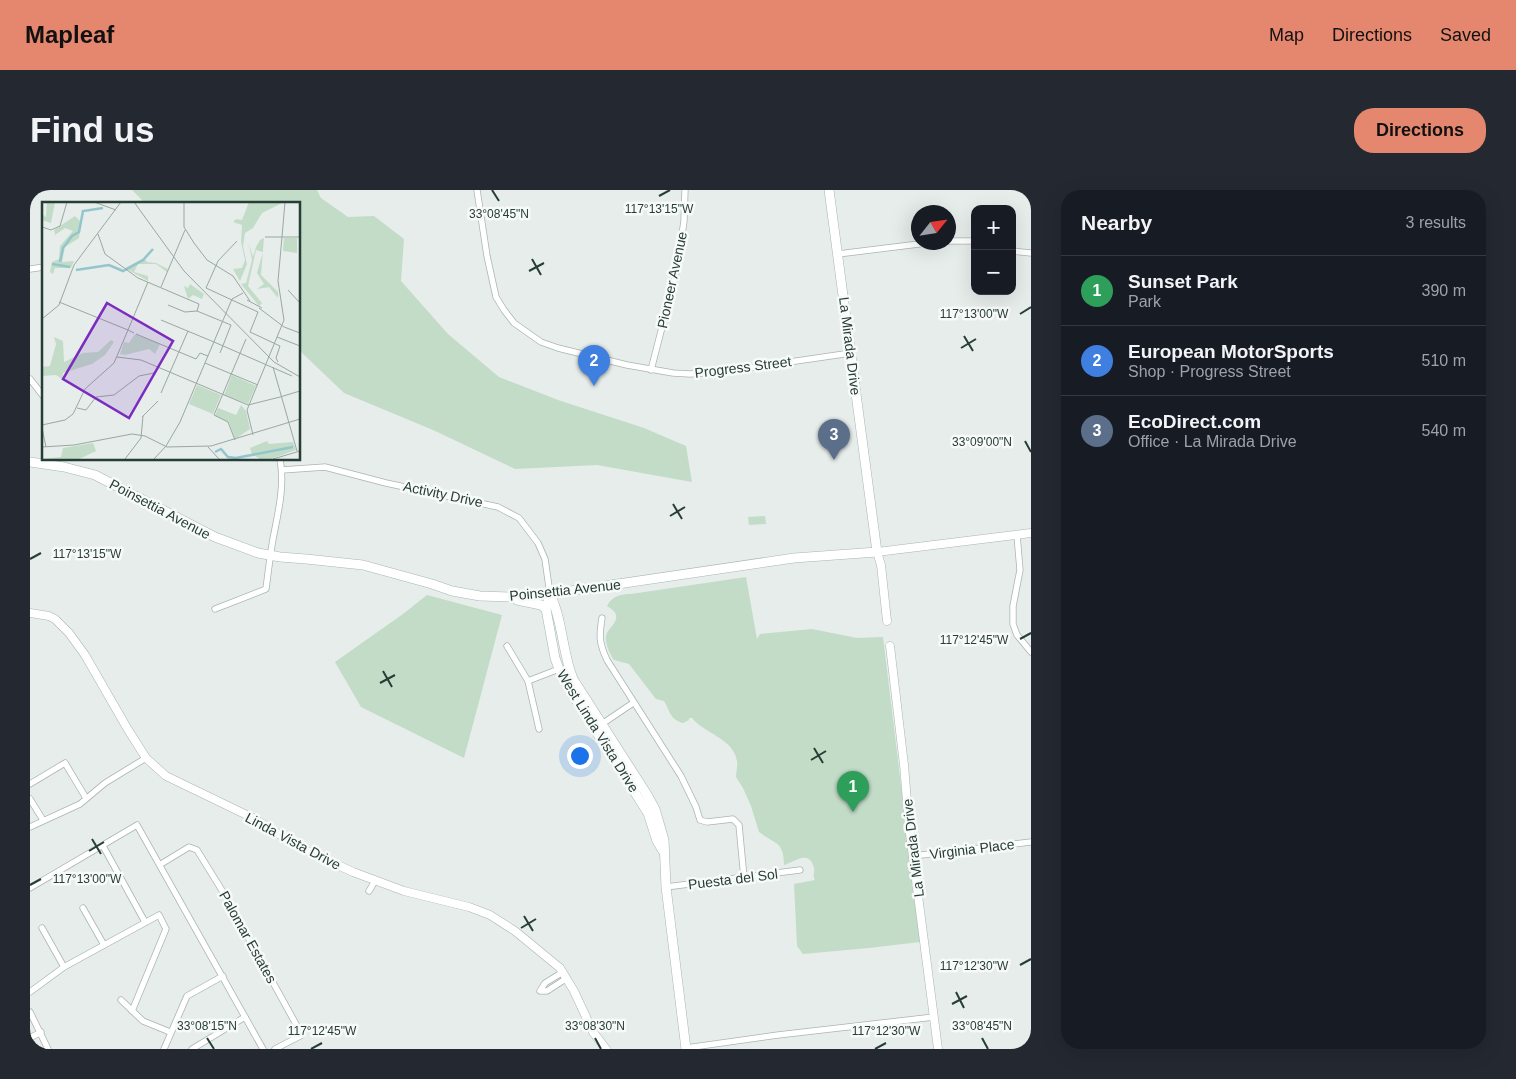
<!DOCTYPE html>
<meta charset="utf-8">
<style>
:root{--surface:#171b24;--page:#242831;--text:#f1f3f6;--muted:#9ea1a6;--line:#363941;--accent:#e4876e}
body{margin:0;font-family:Arial,sans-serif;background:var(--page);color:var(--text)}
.controls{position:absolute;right:15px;top:15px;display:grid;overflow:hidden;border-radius:10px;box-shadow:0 5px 20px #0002}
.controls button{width:45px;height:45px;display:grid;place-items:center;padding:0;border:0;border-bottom:1px solid var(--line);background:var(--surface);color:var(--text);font:25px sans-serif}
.compass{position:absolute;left:881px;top:15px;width:45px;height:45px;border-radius:50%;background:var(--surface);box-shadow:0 5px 20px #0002;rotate:60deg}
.you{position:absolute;left:549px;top:565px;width:18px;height:18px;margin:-12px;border:4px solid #fff;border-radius:50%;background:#1a73e8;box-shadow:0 0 0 8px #1a73e833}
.badge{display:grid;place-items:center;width:32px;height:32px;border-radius:50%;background:var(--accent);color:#fff;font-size:16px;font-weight:700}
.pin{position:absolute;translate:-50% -41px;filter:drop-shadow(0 1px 2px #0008)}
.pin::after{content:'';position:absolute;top:26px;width:18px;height:15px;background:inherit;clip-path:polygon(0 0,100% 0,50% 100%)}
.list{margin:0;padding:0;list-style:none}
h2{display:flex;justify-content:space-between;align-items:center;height:65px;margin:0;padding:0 20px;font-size:21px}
h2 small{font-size:16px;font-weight:400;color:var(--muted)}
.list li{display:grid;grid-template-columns:32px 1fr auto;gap:15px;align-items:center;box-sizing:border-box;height:70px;padding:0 20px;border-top:1px solid var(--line)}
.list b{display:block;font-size:19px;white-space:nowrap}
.list p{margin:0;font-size:16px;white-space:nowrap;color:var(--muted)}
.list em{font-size:16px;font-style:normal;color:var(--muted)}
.map{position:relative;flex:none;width:1001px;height:859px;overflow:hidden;border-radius:20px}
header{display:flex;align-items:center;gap:30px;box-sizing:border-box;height:70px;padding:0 25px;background:var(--accent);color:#111}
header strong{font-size:24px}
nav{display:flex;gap:28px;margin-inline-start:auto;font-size:18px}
.intro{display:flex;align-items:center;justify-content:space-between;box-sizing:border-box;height:120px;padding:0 30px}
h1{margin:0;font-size:35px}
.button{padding:12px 22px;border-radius:20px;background:var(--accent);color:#111;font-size:18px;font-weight:700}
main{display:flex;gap:30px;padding:0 30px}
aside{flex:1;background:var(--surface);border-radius:20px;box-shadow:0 5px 20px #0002}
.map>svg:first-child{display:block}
</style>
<header>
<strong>Mapleaf</strong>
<nav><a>Map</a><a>Directions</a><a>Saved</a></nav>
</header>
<div class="intro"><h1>Find us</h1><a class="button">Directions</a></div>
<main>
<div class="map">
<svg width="1001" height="859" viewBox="0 0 1001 859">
<rect width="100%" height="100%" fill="#e6edea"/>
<g fill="#c2dcc8">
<polygon points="102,0 287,0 291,8 318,27 344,26 374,49 371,91 418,144 469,187 528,210 614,238 656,256 662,292 567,275 485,279 403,240 314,203 269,160 269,14 116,14"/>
<polygon points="735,326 736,334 719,335 718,327"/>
<path d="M716,387L727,449L730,444L782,439L827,448L853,447L890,752L839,758L773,764L767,756L764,694L785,690C782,685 785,683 784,678C779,658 763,673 754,675C754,651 745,654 729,642L721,616L713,598L706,587C706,582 708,576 707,571C704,549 674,543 662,528H659V530L653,533C639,529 640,520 634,511L626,509L599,474L584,470C580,464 575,454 576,446C577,437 598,428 577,416C582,406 591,404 601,404Z"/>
<polygon points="397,405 472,425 434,568 331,517 305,472 373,424"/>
</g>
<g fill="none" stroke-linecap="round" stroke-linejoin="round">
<defs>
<g id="minor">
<polyline points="447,0 457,66 466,107 474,120 484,133 511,152 528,158 597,175 643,183 660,184 698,181 821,163"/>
<polyline points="918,51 945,51"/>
<polyline points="982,61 1001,63"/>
<polyline points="808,64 905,52"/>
<polyline points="0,79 14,77"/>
<polyline points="621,180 647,79 654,31 655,0"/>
<polyline points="0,189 14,207"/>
<polyline points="252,280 295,277 356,293 468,317 489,328 508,353 515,369 520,404"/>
<polyline points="987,345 990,380 983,416 983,434 987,445 1001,462"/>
<path d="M185,419L236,399C238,383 240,366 243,349C248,323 255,296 250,269"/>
<path d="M572,428C569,446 569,453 577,470L651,586L666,617L670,630L677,632L703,629L709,635L714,688"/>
<polyline points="477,456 498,491 509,539"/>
<polyline points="498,491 529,479"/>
<polyline points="569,536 603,513"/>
<polyline points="0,594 35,573 56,608"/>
<polyline points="0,609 13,630"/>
<polyline points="0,637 50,614 75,593 116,568"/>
<polyline points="73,656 115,732"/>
<polyline points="883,666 1001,652"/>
<polyline points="131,674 159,657 167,660 193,702 272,845 245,859"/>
<polyline points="636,697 770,680"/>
<polyline points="0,698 107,635 233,859"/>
<polyline points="339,701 345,691"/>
<polyline points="53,718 74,755"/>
<polyline points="12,738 34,777"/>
<polyline points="533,782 515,793 510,801 517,801 537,788"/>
<polyline points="0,802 34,777 129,725 136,739 102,821"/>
<polyline points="91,810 113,831 140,842"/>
<polyline points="0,822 18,859"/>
<polyline points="0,848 11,842"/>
<polyline points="656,858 748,845 904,827"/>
<polyline points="134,859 157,806 193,786"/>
<polyline points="162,859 215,827"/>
</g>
<g id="tertiary">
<polyline points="0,423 19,426 25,429 39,443 55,465 97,538 116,568 136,586 223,628 273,659 323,682 374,701 439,717 460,725 485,741 530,778 544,801 563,842 576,859"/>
<polyline points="857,431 851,375 847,362 1001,343"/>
<polyline points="860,456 874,575 879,636 908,859"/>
</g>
<g id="secondary">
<polyline points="0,272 34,277 65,285 185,347 228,363 250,367 276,369 333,375 402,394 422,401 450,406 480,407 520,404 764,368 847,362 799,0"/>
<path d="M520,404C533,431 532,462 543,489L616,603L625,619L634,650L636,697L656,859"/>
<polyline points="520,404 516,419 525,468 529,479 543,505 618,623 627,651 633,661"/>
<polyline points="487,410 511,415 516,419"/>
</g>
</defs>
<use href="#minor" stroke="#a9b5b1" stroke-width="7"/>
<use href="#tertiary" stroke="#a9b5b1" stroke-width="9"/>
<use href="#secondary" stroke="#a6b8b1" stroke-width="10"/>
<use href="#minor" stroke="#fff" stroke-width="5.5"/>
<use href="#tertiary" stroke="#fff" stroke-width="8"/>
<use href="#secondary" stroke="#fff" stroke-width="9"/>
</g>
<path fill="none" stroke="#273e37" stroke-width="2" d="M462,0L469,11M629,6L640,0M502,69L511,85M499,81L514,73M990,124L1001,117M934,146L943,161M931,158L946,149M995,251L1001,262M643,314L652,329M640,326L655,317M0,369L11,363M990,449L1001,443M353,481L362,497M350,493L365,485M784,558L793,573M781,570L796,561M62,649L71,664M59,661L74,652M0,695L11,689M494,726L503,741M491,738L506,729M990,775L1001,769M926,802L934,818M922,814L937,806M177,848L184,859M565,848L571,859M952,848L958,859M281,859L292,853M845,859L856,853"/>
<g text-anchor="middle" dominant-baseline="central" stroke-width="5" stroke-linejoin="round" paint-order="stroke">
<g font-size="14" fill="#273e37" stroke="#f7faf8">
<text transform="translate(642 90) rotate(-78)">Pioneer Avenue</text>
<text transform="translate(820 156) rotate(83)">La Mirada Drive</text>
<text transform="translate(713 177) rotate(-7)">Progress Street</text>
<text transform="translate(413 304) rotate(12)">Activity Drive</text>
<text transform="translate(130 319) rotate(28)">Poinsettia Avenue</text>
<text transform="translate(535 400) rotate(-6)">Poinsettia Avenue</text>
<text transform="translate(568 541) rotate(58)">West Linda Vista Drive</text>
<text transform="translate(263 651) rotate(28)">Linda Vista Drive</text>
<text transform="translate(883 658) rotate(-97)">La Mirada Drive</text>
<text transform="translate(942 659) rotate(-7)">Virginia Place</text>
<text transform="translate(703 689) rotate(-7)">Puesta del Sol</text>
<text transform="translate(218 747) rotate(61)">Palomar Estates</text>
</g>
</g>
<g transform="translate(12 12)">
<rect width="258" height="258" fill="#e6edea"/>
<path d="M5,0H13L9,21L0,18V12L4,15ZM207,0H242L220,11L211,26L203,31L201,44L205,62L198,79L191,67L200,66L203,58L199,40L200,23L191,20L194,17L200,18ZM33,14L39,20L37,36L23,45L20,60L32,59L29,66H13L11,72L8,70L10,60L17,57L18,44L31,29L23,26L13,33L12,28ZM222,36L219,73L236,90V96L227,85L215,87L222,82L215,71L221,50L214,48L206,84L220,101L217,104L199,82L204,81L210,58L207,42L211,55L214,45L218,38ZM242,36H255V51L241,49ZM102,56L105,60L114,61L126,67L125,70L114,62H96L92,70L106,74V79L83,66ZM148,82L162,92L160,97L151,93L146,97L142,84L146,86ZM93,132L118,142L113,152L107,147L83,153L78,152L82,140L87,141ZM12,135L21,139L22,160L41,151L56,150L69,138L72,140L63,153L50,162L21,171L20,177L14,173L0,174V165L8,164L14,142ZM190,173L214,184L206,202L182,193ZM155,183L179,193L171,212L147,202ZM199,203L204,209L208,227L193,237L187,220L173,214L176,206L194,213ZM225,239L227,242L251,240L254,248L229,257H218L210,252L208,246ZM51,241L54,249L37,257H0L19,255L21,246Z" fill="#c2dcc8"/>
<path fill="none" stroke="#95c5cc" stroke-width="2.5" d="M18,60L21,46L30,34L37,30L41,9L61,6M10,62L28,65M34,68L67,63L81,69L101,58L111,47M173,250L179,247L186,255L194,256L251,245"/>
<path fill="none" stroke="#9aa7a2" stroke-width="1" d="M52,0L74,8M92,0L142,69L232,160L258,175M142,0V25L152,41L165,58L191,74L208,99M0,25L9,28L18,24L25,0M56,32L63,52L96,76L157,102L155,109M223,35H240L243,0M195,39L176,59L164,86L216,110M119,85L143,28M246,88L258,101M205,98L220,106M126,103L143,110L155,109L189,123L178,151M217,106L242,125L258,131M216,110L208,130L238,144L234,156L236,160M0,117L17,103L32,63L79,0M119,118L172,140M92,131L86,128L106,80M94,132L154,157L158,151L166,154M235,135L258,144M172,140L250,174M75,155L99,158L206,203L238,195M163,161L216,183M231,165L255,249M119,191L146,129M238,195L258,189M35,206L44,208L54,195L72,193L97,174L112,171L116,165M100,215L116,199M0,223L23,218L31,212L43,187L72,161L86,128L17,100M0,226L4,245M211,233L205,208L242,118L236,79L240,35H258M193,238L186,220L172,213L204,137M0,245L32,243L90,232L103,234L125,245L169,244L258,217M166,245L177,257M83,257L99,236L101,214M112,257L124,244L138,220L190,97L201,91M231,257L258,249"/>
<path fill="#7b2cbf" fill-opacity="0.15" stroke="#7b2cbf" stroke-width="2.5" d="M65,101L131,139L87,216L21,177Z"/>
<rect width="258" height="258" fill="none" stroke="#273e37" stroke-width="2.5"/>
</g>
<g font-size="12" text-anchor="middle" fill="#273e37" stroke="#f7faf8" stroke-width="5" stroke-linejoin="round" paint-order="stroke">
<text x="629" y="23">117°13'15"W</text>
<text x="469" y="28">33°08'45"N</text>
<text x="944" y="128">117°13'00"W</text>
<text x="952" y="256">33°09'00"N</text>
<text x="57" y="368">117°13'15"W</text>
<text x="944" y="454">117°12'45"W</text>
<text x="57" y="693">117°13'00"W</text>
<text x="944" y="780">117°12'30"W</text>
<text x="177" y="840">33°08'15"N</text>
<text x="565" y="840">33°08'30"N</text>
<text x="952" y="840">33°08'45"N</text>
<text x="292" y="845">117°12'45"W</text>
<text x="856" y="845">117°12'30"W</text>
</g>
</svg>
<div class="controls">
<button>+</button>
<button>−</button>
</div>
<svg class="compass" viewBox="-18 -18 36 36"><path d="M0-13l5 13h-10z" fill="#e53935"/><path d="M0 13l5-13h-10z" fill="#9ea1a6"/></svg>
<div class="you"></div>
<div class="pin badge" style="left:823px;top:622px;background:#2e9e5b">1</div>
<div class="pin badge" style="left:564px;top:196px;background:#3f7fe0">2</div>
<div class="pin badge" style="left:804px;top:270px;background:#5c6f8a">3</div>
</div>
<aside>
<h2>Nearby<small>3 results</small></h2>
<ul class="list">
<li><span class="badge" style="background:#2e9e5b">1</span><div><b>Sunset Park</b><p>Park</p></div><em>390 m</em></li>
<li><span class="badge" style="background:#3f7fe0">2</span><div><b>European MotorSports</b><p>Shop · Progress Street</p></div><em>510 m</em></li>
<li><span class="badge" style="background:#5c6f8a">3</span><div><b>EcoDirect.com</b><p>Office · La Mirada Drive</p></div><em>540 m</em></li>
</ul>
</aside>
</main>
